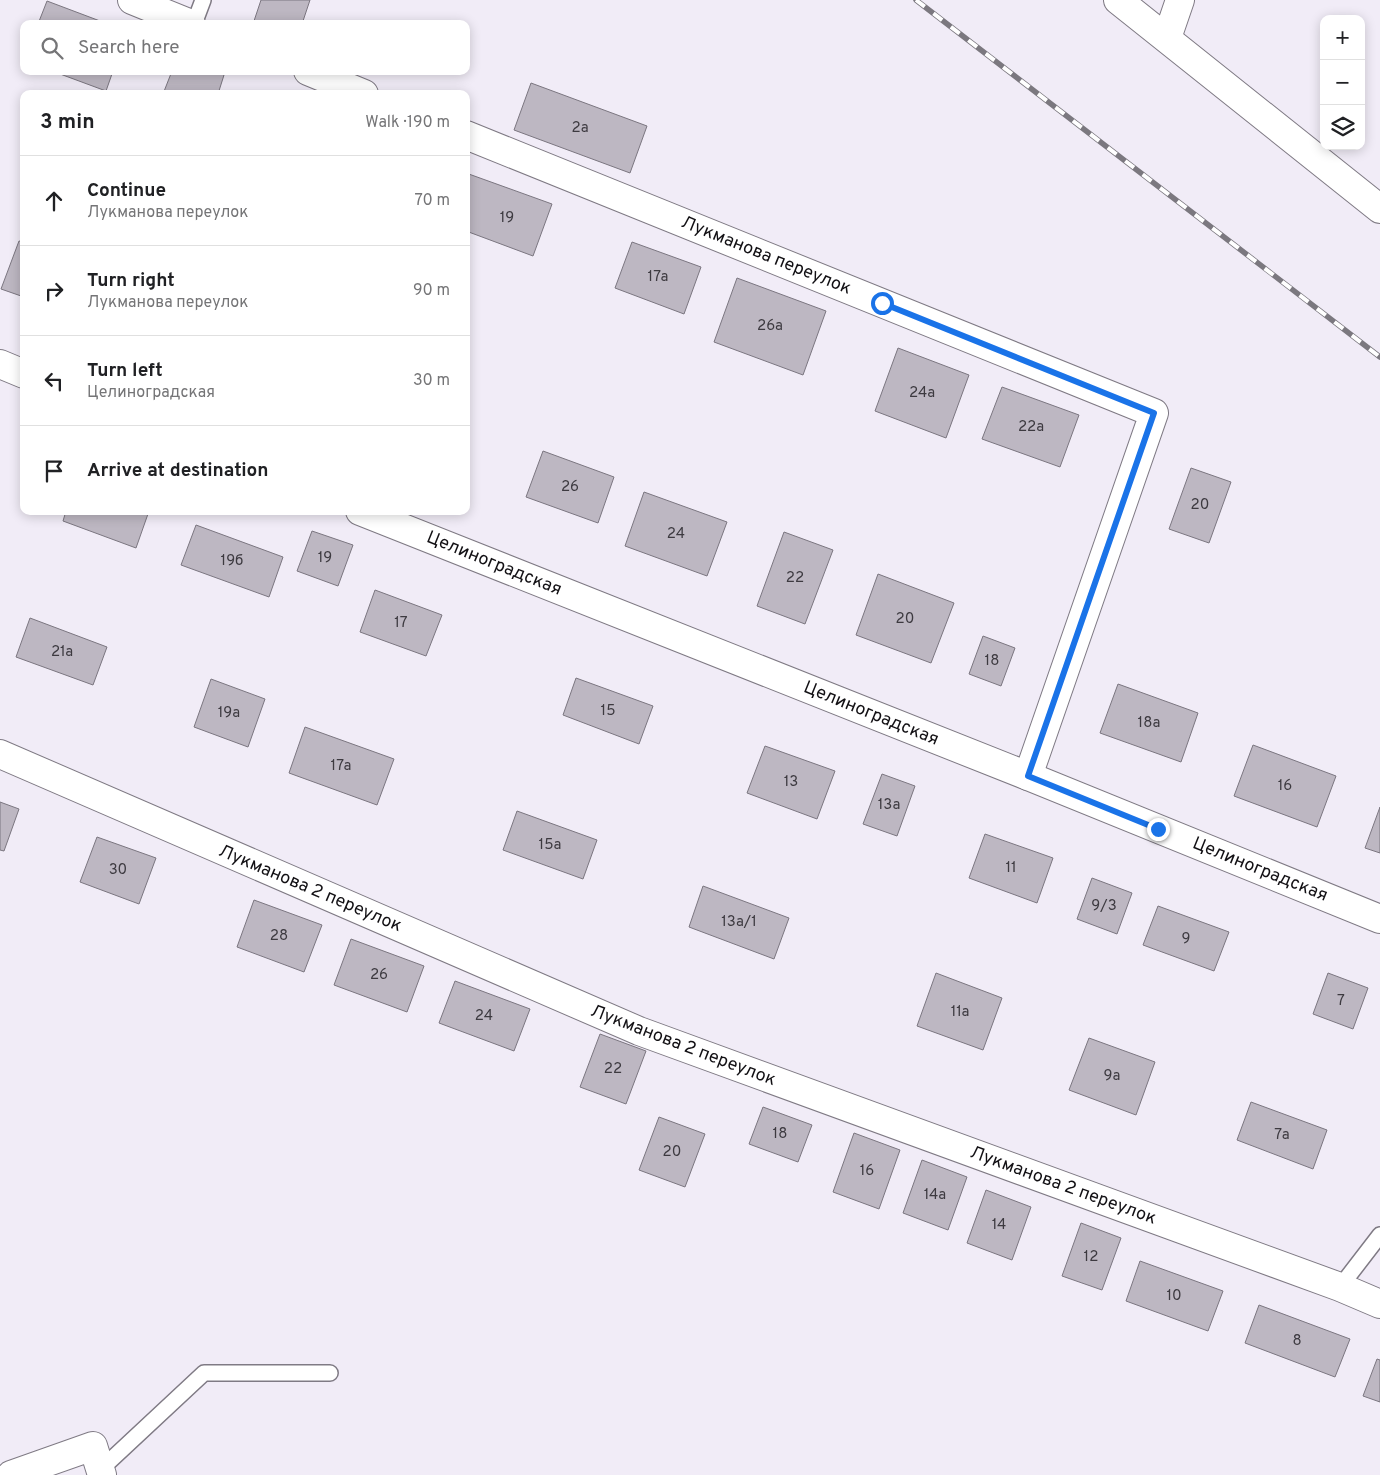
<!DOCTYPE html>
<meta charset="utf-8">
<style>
:root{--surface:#fff;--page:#f6f6f6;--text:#202124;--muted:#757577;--line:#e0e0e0}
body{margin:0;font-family:Overpass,sans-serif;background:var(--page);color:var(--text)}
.controls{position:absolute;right:15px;top:15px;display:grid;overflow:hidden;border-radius:10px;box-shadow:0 2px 12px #0003}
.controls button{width:45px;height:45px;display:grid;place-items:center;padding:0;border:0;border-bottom:1px solid var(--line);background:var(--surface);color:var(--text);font:25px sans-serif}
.stop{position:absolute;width:15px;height:15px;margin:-11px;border:4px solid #1a73e8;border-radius:50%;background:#fff}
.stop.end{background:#1a73e8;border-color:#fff;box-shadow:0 1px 5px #0008}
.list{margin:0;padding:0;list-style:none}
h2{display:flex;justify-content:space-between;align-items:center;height:65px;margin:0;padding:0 20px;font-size:21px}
h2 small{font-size:16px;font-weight:400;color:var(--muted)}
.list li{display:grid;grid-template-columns:32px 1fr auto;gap:15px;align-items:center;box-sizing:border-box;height:90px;padding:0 20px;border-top:1px solid var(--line)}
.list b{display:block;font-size:19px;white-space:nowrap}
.list p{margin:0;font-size:16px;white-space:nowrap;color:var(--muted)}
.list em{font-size:16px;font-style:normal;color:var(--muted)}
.icon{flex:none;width:28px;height:28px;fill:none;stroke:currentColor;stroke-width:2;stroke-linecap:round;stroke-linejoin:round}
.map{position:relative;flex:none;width:1380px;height:1475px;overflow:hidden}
.search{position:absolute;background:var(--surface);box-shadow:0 2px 12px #0003;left:20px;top:20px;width:450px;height:55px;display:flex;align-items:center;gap:12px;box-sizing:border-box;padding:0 18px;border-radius:10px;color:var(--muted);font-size:19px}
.panel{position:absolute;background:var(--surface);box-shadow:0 2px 12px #0003;left:20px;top:90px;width:450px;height:425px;border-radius:10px}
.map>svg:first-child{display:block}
</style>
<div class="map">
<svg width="1380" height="1475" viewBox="0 0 1380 1475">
<rect width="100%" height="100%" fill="#f1ecf7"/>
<g fill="#bdb7c2" stroke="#7b7680">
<polygon points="261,0 310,0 302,24 253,24"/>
<polygon points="47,1 108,24 38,24"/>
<polygon points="52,71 113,71 106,91"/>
<polygon points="172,71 214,71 224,75 218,94 163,94"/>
<polygon points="531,83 647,126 630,173 514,130"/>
<polygon points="466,173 552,204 533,256 466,231"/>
<polygon points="19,241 24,242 24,297 1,289"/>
<polygon points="632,242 701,267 684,314 615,288"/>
<polygon points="737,278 826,311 803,375 714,342"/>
<polygon points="898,348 969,375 946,438 875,411"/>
<polygon points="1002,387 1079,415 1060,467 982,439"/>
<polygon points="543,451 614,477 598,523 526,497"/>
<polygon points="1191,468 1231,482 1209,543 1169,529"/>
<polygon points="644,492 727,522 707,576 625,546"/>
<polygon points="66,511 149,511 136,548 63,521"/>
<polygon points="196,525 283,557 269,597 181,565"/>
<polygon points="312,531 353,545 338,586 297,571"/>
<polygon points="784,532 833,550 805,624 757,606"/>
<polygon points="878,574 954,603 931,663 856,635"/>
<polygon points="375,590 442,615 426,656 360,632"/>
<polygon points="30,618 107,647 93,685 16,657"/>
<polygon points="983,636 1015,648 1001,686 969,674"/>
<polygon points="576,678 653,706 639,744 563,715"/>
<polygon points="211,679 265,699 248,747 194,727"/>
<polygon points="1118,684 1198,713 1181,762 1100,733"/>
<polygon points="305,727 394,759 377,805 289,773"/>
<polygon points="1253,745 1336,776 1317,827 1234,796"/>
<polygon points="765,746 835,771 817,819 747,793"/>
<polygon points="882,774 915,786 897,836 863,824"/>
<polygon points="0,802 19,809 4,851 0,850"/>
<polygon points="1380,807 1380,853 1365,848"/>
<polygon points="517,811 597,840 583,879 503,850"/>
<polygon points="985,834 1053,858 1037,903 969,878"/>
<polygon points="97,837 156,858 139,904 80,882"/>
<polygon points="1092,878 1132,893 1117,934 1077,919"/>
<polygon points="703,886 789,918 774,959 689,927"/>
<polygon points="254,900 322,925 304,972 237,947"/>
<polygon points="1158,906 1229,932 1214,971 1143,945"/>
<polygon points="351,939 424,966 407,1012 334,985"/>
<polygon points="936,973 1002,998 983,1050 917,1026"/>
<polygon points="1328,973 1368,988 1353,1029 1313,1014"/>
<polygon points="455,981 530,1009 514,1051 439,1023"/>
<polygon points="600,1034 646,1051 626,1104 580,1087"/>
<polygon points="1089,1038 1155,1062 1136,1115 1069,1090"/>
<polygon points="1251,1102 1327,1130 1313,1169 1237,1140"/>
<polygon points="763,1107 812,1125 798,1162 749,1144"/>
<polygon points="659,1117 705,1134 685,1187 639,1170"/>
<polygon points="854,1133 900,1150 879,1209 833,1192"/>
<polygon points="922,1160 967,1177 948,1230 903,1213"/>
<polygon points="986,1190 1031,1207 1012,1260 967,1243"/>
<polygon points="1081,1223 1121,1238 1102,1290 1062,1276"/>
<polygon points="1140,1261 1223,1291 1208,1331 1126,1301"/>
<polygon points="1259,1305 1350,1339 1335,1377 1245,1343"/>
<polygon points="1377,1359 1380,1360 1380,1402 1363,1396"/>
</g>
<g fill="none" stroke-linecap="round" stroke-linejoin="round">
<defs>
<g id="lane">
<polyline points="194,24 203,0"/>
<polyline points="1340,1287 1380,1235"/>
<polyline points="100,1470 204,1373 330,1373"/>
</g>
<g id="street">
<polyline points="132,0 191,24"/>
<polyline points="1118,0 1380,209"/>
<polyline points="1167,38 1180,0"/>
<polyline points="308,71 364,94"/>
<polyline points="466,135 1154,413 1028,776"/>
<polyline points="0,754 639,1031 1340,1287 1380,1304"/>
<polyline points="11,1475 93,1446 102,1475"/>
</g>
<g id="secondary">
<polyline points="0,364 24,374"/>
<polyline points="360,511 1028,776 1380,919"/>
</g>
</defs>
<use href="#lane" stroke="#7f7a84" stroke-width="18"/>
<use href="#street" stroke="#7f7a84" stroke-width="30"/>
<use href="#secondary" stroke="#7f7a84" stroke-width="30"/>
<use href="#lane" stroke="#fff" stroke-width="15"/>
<use href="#street" stroke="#fff" stroke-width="28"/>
<use href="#secondary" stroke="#fff" stroke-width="28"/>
<defs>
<polyline id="rail" points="916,0 1380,357"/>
</defs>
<use href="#rail" stroke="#7b787f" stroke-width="5.5"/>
<use href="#rail" stroke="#fff" stroke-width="4" stroke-dasharray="11" stroke-linecap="butt"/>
</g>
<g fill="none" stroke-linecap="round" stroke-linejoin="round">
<polyline stroke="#1a73e8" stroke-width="6" points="882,303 1154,413 1028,776 1158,829"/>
</g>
<g text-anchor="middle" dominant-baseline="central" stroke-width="4.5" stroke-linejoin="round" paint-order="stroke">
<g font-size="15" fill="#3d3a40">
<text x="580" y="128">2а</text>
<text x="507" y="218">19</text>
<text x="658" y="277">17а</text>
<text x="770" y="326">26а</text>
<text x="922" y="393">24а</text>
<text x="1031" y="427">22а</text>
<text x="570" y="487">26</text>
<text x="1200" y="505">20</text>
<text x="676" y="534">24</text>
<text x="325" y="558">19</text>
<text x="232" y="561">19б</text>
<text x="795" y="578">22</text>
<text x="905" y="619">20</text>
<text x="401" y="623">17</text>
<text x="62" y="652">21а</text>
<text x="992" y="661">18</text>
<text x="608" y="711">15</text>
<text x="229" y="713">19а</text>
<text x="1149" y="723">18а</text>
<text x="341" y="766">17а</text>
<text x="791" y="782">13</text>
<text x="1285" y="786">16</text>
<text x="889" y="805">13а</text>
<text x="550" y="845">15а</text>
<text x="1011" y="868">11</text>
<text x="118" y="870">30</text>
<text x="1104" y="906">9/3</text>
<text x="739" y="922">13а/1</text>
<text x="279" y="936">28</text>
<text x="1186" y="939">9</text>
<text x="379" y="975">26</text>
<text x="1341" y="1001">7</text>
<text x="960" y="1012">11а</text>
<text x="484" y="1016">24</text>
<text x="613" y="1069">22</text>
<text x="1112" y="1076">9а</text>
<text x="780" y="1134">18</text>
<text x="1282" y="1135">7а</text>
<text x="672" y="1152">20</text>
<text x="867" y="1171">16</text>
<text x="935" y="1195">14а</text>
<text x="999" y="1225">14</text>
<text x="1091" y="1257">12</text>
<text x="1174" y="1296">10</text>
<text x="1297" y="1341">8</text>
</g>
<g font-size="18" fill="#121014" stroke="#fff">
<text transform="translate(766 256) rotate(22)">Лукманова переулок</text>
<text transform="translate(494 564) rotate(22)">Целиноградская</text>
<text transform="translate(871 714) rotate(22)">Целиноградская</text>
<text transform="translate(1260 870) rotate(22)">Целиноградская</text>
<text transform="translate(310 889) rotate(23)">Лукманова 2 переулок</text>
<text transform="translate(683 1046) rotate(21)">Лукманова 2 переулок</text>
<text transform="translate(1063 1186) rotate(20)">Лукманова 2 переулок</text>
</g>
</g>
</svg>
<div class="controls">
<button>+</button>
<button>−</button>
<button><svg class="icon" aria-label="layers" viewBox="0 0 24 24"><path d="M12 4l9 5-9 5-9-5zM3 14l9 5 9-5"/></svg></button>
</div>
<div class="stop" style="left:882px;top:303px"></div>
<div class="stop end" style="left:1158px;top:829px"></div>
<div class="search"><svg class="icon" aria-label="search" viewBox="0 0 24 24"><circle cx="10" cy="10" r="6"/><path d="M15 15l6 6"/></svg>Search here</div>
<section class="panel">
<h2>3 min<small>Walk · 190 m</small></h2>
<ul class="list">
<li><svg class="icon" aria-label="ahead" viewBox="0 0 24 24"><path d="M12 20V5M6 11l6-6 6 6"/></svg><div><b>Continue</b><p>Лукманова переулок</p></div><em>70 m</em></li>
<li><svg class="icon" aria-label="right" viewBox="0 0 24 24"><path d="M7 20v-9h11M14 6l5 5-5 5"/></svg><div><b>Turn right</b><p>Лукманова переулок</p></div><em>90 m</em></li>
<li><svg class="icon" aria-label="left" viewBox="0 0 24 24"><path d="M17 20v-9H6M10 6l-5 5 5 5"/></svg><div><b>Turn left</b><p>Целиноградская</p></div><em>30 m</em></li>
<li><svg class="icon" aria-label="arrive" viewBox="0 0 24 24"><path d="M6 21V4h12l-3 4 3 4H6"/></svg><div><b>Arrive at destination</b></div></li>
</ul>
</section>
</div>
